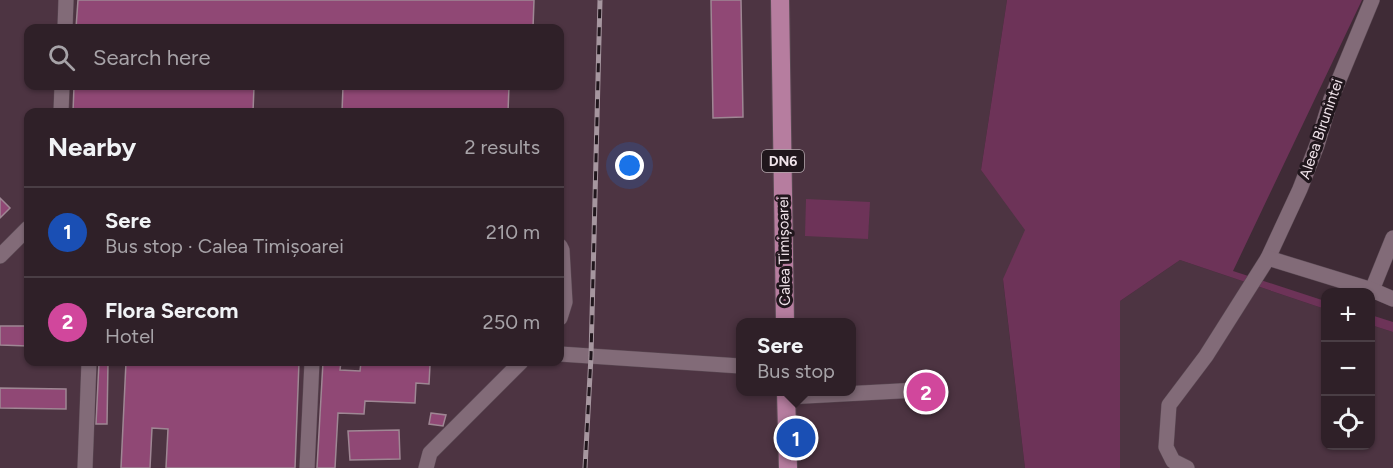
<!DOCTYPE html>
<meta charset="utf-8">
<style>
:root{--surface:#2f2028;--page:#372830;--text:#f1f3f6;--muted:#a7a3a8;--line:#4a3e45;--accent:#ea580c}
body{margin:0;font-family:Figtree,sans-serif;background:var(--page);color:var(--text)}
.controls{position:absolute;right:18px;bottom:18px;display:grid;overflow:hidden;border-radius:12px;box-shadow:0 2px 4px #0004}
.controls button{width:54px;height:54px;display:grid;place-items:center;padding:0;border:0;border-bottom:2px solid var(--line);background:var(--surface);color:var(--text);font:30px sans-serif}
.you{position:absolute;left:630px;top:166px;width:21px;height:21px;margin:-15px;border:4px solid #fff;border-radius:50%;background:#1a73e8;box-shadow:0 0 0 9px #1a73e833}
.badge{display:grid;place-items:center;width:39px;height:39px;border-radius:50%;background:var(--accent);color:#fff;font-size:20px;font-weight:700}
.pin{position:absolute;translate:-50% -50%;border:3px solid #fff;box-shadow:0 2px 6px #0006}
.popup{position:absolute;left:736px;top:318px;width:120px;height:78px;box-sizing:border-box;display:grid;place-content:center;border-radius:12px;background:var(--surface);filter:drop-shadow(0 2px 4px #0005);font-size:20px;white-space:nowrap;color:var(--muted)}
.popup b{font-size:22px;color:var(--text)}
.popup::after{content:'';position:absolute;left:50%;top:100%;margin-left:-12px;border:12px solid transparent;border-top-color:var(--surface)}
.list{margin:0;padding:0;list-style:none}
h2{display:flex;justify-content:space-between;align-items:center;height:78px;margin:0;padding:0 24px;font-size:26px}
h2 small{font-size:20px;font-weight:400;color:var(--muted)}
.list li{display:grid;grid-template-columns:39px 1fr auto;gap:18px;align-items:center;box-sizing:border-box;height:90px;padding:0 24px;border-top:2px solid var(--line)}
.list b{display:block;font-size:22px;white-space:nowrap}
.list p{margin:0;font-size:20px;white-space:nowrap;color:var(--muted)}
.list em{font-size:20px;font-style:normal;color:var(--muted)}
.icon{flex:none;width:33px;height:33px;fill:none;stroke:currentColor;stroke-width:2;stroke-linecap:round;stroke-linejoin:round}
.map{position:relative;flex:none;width:1393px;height:468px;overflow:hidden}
.search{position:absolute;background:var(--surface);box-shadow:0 2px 4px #0004;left:24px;top:24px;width:540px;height:66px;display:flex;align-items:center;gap:15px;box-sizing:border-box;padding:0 21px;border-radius:12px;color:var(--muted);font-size:22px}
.panel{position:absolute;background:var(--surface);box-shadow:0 2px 4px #0004;left:24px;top:108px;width:540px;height:258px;border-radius:12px}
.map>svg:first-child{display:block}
</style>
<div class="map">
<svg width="1393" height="468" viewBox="0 0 1393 468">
<rect width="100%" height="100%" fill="#3f2b36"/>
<g fill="#4d3442" fill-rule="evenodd">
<path d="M0,0H1007L981,170L1026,230L1003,280L1025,468H0ZM28,28H560V86H28ZM28,112H560V362H28ZM740,322H852V392H740Z"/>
<polygon points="1180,260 1325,309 1326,446 1370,446 1371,325 1393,332 1393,468 1120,468 1120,301"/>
</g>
<g fill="#6d3358">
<polygon points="1007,0 1362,0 1233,271 1325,301 1325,309 1180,260 1120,301 1120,468 1025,468 1003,279 1025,230 981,170"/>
<polygon points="806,199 870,202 868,239 805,236"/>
<polygon points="1371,315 1393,322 1393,332 1371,325"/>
</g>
<g fill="#904875" stroke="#9f8794" stroke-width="1.5">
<polygon points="78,0 534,0 533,28 76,28"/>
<polygon points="711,0 741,0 743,117 713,118"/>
<polygon points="74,86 254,86 253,112 73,112"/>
<polygon points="343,86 509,86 508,112 342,112"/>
<polygon points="0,198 10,208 0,218"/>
<polygon points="0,326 28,326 28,346 0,345"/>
<polygon points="99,362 108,362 107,424 96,424"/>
<polygon points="126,362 299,362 295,468 166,468 168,429 152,428 150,468 121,468"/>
<polygon points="323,362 341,362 340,370 360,371 361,362 408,362 408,364 430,365 429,384 416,383 415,403 365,401 364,414 338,413 335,468 317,468"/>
<polygon points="0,388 66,389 66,409 0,408"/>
<polygon points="431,413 446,415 443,426 429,424"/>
<polygon points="399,430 400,459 350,460 348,431"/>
</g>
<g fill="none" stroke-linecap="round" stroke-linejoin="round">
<defs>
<g id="minor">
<polyline points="65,28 66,0"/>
<polyline points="61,112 62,86"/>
<polyline points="560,246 562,250 565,302 560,318"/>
<polyline points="0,256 28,228"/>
<polyline points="1268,258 1300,189 1317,145 1331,99 1372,0"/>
<polyline points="1372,290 1393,238"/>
<polyline points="560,354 740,366"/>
<polyline points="787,397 918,390"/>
<polyline points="85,468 89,362"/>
<polyline points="307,468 312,362"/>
<polyline points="426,468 430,453 521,362"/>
<polyline points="1187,468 1173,461 1166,447 1169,405 1206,356 1268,258 1372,290 1393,299"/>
</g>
<g id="major">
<polyline points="780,0 785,322"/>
<polyline points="786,392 788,468"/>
</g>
</defs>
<use href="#minor" stroke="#5a4953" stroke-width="16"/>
<use href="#major" stroke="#5a4953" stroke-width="20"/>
<use href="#minor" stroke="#826b78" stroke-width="15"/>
<use href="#major" stroke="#b67d9f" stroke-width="18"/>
<defs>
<polyline id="rail" points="585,468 591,356 600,0"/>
</defs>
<use href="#rail" stroke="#a6969f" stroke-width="5"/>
<use href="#rail" stroke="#20161c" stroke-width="3" stroke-dasharray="9" stroke-linecap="butt"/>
</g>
<g text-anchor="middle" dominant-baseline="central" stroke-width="6" stroke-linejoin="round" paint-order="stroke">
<rect fill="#20161c" stroke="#b2a6ac" stroke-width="1.5" x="762" y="150" width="42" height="22" rx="4.5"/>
<g font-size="14" font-weight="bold" fill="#f0e3ea">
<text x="783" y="161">DN6</text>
</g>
<g font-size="15" fill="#f0e3ea" stroke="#20161c">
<text transform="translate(1321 129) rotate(-71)">Aleea Birunintei</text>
<text transform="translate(784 251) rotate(-91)">Calea Timișoarei</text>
</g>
</g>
</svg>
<div class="controls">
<button>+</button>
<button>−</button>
<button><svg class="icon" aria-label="locate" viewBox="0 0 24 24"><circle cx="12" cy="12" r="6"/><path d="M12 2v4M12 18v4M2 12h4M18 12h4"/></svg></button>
</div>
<div class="you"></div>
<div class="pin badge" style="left:796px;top:438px;background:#1a4fb4">1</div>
<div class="popup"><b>Sere</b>Bus stop</div>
<div class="pin badge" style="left:926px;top:392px;background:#d1479c">2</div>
<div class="search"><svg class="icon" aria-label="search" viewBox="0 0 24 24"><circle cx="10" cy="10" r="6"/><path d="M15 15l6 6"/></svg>Search here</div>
<section class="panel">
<h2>Nearby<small>2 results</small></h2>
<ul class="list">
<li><span class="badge" style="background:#1a4fb4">1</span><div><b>Sere</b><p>Bus stop · Calea Timișoarei</p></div><em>210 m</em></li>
<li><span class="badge" style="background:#d1479c">2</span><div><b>Flora Sercom</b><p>Hotel</p></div><em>250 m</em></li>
</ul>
</section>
</div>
